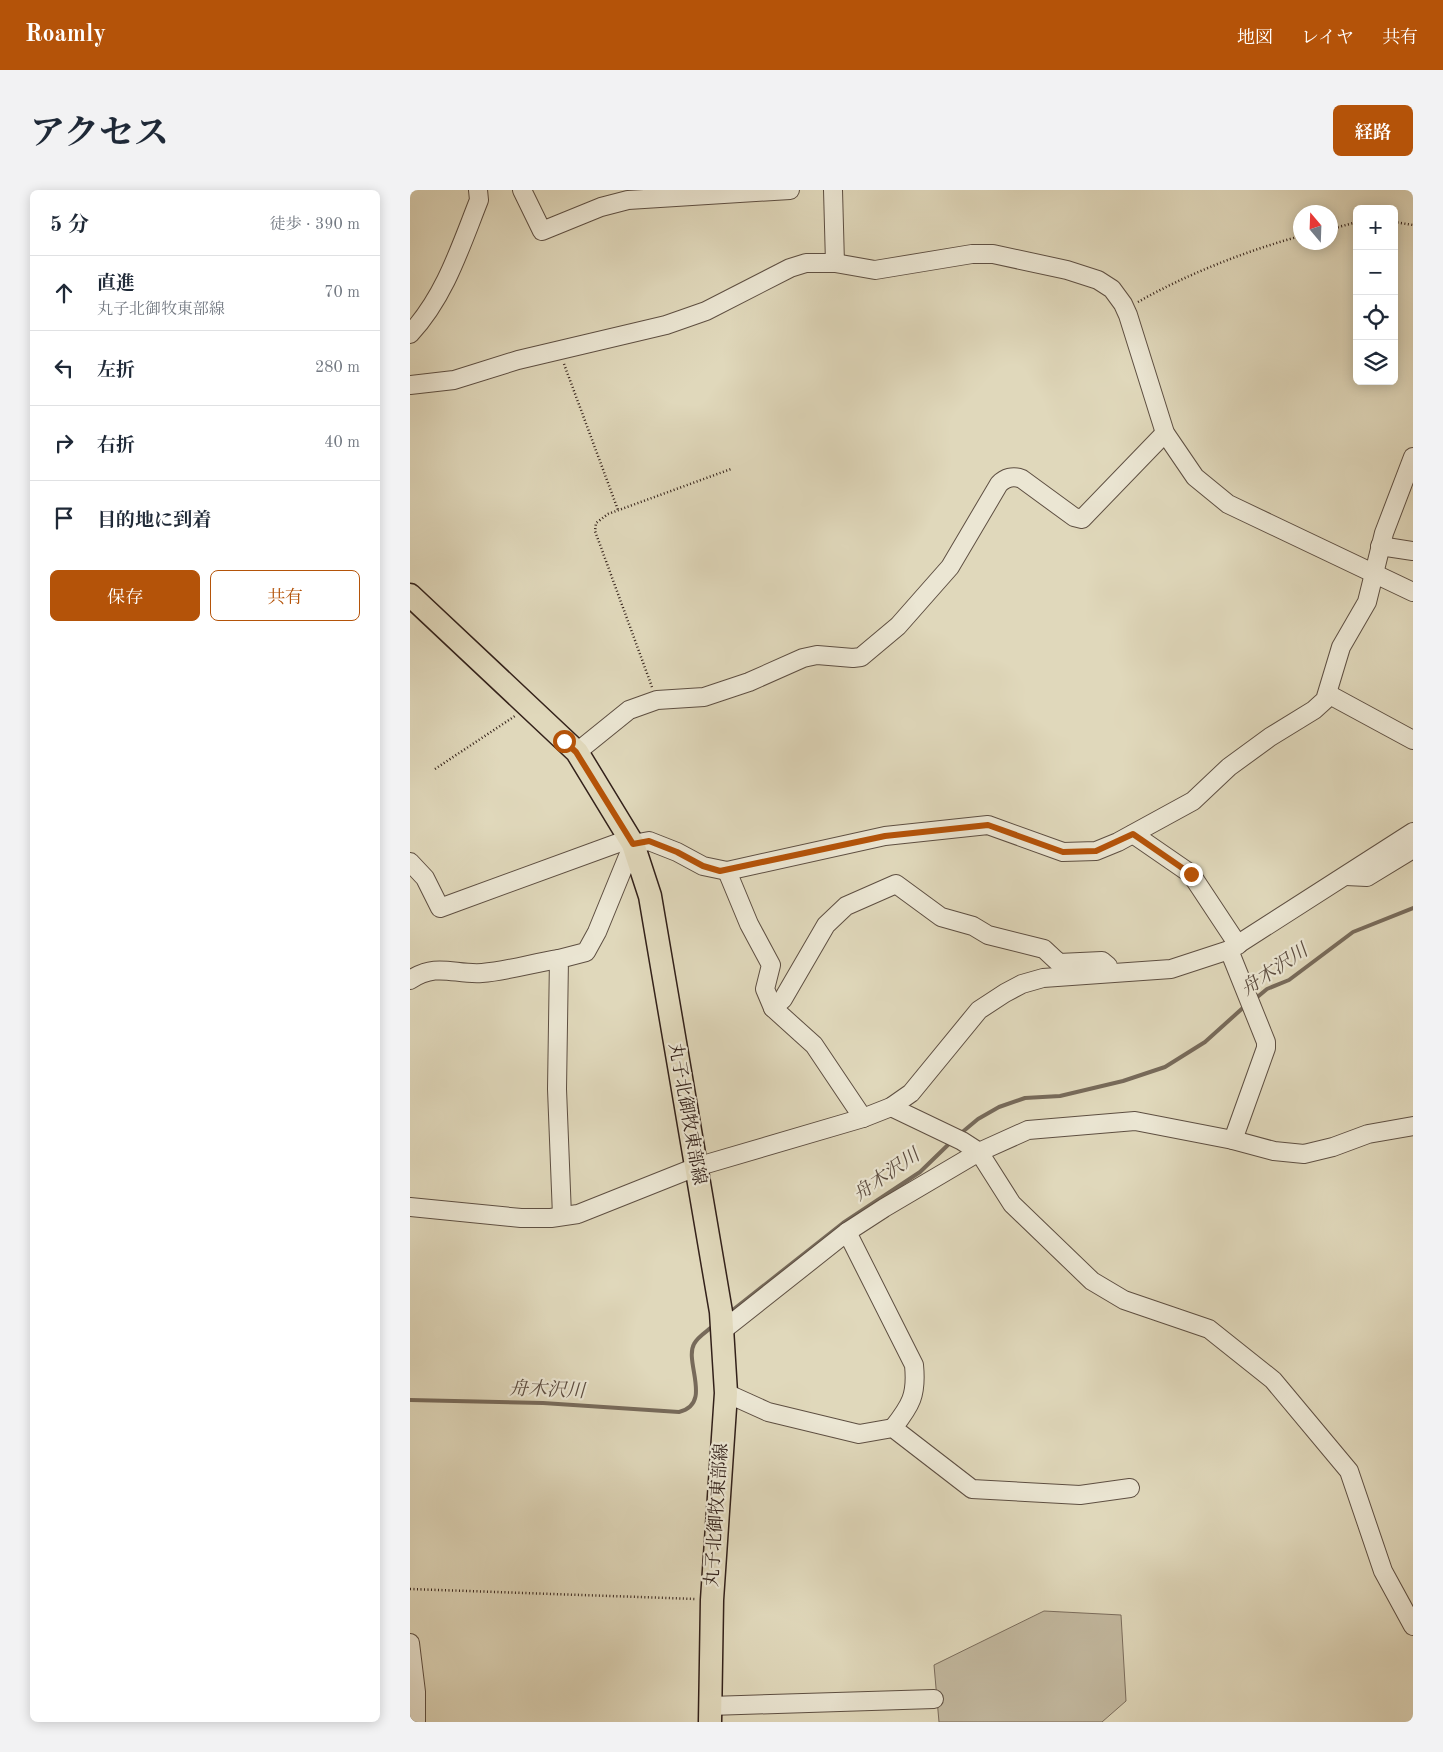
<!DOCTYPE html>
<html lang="ja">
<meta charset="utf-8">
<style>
:root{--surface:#fff;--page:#f2f2f3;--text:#1f2937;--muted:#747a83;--line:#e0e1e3;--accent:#b45309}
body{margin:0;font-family:"Old Standard TT","Noto Serif JP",serif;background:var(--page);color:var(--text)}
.controls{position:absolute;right:15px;top:15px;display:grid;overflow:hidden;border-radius:8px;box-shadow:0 2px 12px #0003}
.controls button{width:45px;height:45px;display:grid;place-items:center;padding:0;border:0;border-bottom:1px solid var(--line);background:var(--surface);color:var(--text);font:25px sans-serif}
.compass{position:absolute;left:883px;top:15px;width:45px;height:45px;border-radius:50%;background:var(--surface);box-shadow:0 2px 12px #0003;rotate:341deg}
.stop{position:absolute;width:15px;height:15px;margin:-11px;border:4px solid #b45309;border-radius:50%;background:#fff}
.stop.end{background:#b45309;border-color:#fff;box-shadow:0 1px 5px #0008}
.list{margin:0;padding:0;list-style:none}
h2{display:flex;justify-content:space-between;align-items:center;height:65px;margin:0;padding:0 20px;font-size:21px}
h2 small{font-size:16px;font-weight:400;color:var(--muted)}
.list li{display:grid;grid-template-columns:32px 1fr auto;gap:15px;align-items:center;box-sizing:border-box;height:75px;padding:0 20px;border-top:1px solid var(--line)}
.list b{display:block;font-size:19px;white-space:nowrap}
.list p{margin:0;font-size:16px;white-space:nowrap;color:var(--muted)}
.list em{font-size:16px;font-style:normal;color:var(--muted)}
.actions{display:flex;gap:10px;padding:15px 20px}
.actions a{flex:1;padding:11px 0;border:1px solid var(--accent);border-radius:8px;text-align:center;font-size:18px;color:var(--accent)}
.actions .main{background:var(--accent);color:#fff}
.icon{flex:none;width:28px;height:28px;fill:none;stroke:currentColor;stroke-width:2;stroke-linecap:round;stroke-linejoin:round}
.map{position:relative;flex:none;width:1003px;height:1532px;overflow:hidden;border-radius:8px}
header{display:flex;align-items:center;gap:30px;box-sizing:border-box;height:70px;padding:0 25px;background:var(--accent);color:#fff}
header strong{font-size:24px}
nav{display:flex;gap:28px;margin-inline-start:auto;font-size:18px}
.intro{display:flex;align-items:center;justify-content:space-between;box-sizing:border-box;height:120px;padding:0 30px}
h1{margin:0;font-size:35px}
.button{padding:12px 22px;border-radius:8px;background:var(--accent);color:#fff;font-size:18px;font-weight:700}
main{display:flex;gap:30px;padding:0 30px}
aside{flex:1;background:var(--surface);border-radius:8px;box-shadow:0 2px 12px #0003}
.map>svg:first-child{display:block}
</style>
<header>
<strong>Roamly</strong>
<nav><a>地図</a><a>レイヤ</a><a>共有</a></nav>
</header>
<div class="intro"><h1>アクセス</h1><a class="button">経路</a></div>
<main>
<aside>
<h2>5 分<small>徒歩 · 390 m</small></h2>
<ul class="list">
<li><svg class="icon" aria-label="ahead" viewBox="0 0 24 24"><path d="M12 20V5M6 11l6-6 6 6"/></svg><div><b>直進</b><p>丸子北御牧東部線</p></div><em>70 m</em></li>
<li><svg class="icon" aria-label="left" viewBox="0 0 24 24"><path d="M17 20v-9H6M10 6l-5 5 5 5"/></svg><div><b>左折</b></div><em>280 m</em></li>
<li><svg class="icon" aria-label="right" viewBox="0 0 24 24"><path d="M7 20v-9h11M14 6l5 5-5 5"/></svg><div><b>右折</b></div><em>40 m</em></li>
<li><svg class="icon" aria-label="arrive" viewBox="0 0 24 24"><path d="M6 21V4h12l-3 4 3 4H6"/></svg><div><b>目的地に到着</b></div></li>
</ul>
<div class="actions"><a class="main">保存</a><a>共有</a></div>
</aside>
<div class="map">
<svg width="1003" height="1532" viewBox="0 0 1003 1532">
<rect width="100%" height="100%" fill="#e0d8bb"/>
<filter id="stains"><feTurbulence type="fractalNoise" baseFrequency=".004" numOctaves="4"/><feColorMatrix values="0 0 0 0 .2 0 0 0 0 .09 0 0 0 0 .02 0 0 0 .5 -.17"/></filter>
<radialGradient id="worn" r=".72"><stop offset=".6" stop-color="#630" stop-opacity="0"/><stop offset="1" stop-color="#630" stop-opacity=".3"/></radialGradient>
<polygon fill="#c3b9a0" stroke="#7b6d5d" points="634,1421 711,1425 716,1511 692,1532 529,1532 524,1475"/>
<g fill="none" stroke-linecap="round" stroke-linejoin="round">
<g stroke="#776a5a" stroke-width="4">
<polyline points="845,809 857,799 879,790 943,742 1003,718"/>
<polyline points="550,944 568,929 589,917 615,908 650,906 713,891 755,877 795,852 835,816"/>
<polyline points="319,1123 433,1033 510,982 541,952"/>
<path d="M0,1210L133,1213L269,1222C303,1214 274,1172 284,1154C288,1146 298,1141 304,1135"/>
</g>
<defs>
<g id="minor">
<polyline points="112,0 132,41 191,17 218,10 380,0"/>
<polyline points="423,0 425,73"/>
<path d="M0,144C35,106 50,58 69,10L68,0"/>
<polyline points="0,195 44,190 108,170 256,135 296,121 380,78 396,73 425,73 465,80 562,64 583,64 657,80 688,90 702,99 713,114 718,125 755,243 785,287 818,314 1003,402"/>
<polyline points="970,356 1003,361"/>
<polyline points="918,504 1003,550"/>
<path d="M167,562L219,520L247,510L294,507L339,492L393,468L407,465L443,468L451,467L488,436L540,377L589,294C595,288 603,285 612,289L664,327L672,329L755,243"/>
<polyline points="723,644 781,684 828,755"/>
<polyline points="0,672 15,688 30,718 219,649"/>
<polyline points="317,681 339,734 361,775 355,799 363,818 404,855 453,928"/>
<polyline points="936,686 957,687 1003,659"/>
<polyline points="819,760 856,852 856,858 823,950"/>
<path d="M0,790C27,772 44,785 72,783C97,781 123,773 149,769"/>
<polyline points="363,818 373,809 416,735 436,716 486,694 531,727 563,736 578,745 634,759 649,773 692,771 698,776"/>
<polyline points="481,917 552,951 569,962 602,1014 682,1091 714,1110 799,1139 863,1190 939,1281 973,1381 1003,1436"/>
<polyline points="0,1017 111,1028 141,1028 168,1024 286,977 453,928 481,917 501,903 569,820 595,803 612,794 633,788 761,779 819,760 1003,642"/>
<polyline points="152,1026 147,899 149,769 176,762 187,742 223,654 239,651 267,662 293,676 317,681 475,646 578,635 653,662 686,661 708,652 783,611 819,577 860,547 904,520 915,510 931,457 957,412 974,343 1003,267"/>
<path d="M437,1042L504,1175C507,1205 501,1215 483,1238"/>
<polyline points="312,1141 437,1042 474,1018 569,962 618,940 725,931 823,950 864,961 894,964 923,957 958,944 1003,936"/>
<polyline points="316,1203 358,1222 449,1244 483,1238 562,1299 670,1305 720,1298"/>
<polyline points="0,1453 6,1502 6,1532"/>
<polyline points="300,1516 524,1509"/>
</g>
<polyline id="major" points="0,405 167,562 223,654 240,706 311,1122 316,1203 302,1410 300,1532"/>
</defs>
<use href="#minor" stroke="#5e4f42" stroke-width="20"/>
<use href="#major" stroke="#33211a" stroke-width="25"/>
<g stroke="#33211a" stroke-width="2.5" stroke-dasharray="1 2.5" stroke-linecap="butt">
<polyline points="984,32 1003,35"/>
<polyline points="921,39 947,32"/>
<path d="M728,112C775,85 838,60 891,46"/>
<polyline points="154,174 208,320"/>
<polyline points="242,497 185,341 186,333 198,324 321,279"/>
<polyline points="25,579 105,526"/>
<polyline points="0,1399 286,1409"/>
</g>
<use href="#minor" stroke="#ebe6d3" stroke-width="18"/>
<use href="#major" stroke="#e0d8bb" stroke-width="22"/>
</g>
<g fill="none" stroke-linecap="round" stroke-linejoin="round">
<polyline stroke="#b45309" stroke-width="6" points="154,551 166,562 223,654 239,651 267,662 293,676 310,681 475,646 578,635 653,662 686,661 723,644 781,684"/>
</g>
<g text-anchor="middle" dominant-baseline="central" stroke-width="4.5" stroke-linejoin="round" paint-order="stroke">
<g font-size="18" fill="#33211a" stroke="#ebe6d3">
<text transform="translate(277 924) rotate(80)">丸子北御牧東部線</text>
<text transform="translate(307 1325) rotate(-86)">丸子北御牧東部線</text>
</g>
<g font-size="19" font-style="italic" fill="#5b4b3f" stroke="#ebe6d3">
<text transform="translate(865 781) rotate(-34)">舟木沢川</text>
<text transform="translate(477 986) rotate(-35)">舟木沢川</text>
<text transform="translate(137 1201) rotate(2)">舟木沢川</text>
</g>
</g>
<rect width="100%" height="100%" filter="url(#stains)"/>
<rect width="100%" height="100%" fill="url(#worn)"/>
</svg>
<div class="controls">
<button>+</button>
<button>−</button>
<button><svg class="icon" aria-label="locate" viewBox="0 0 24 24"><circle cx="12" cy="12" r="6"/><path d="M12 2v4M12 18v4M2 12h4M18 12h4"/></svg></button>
<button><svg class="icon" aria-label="layers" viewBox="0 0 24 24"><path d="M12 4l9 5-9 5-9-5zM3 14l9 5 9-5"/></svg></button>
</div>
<svg class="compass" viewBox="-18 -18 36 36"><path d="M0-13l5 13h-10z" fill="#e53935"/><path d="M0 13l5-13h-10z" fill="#747a83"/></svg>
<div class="stop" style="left:154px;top:551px"></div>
<div class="stop end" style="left:781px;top:684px"></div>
</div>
</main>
